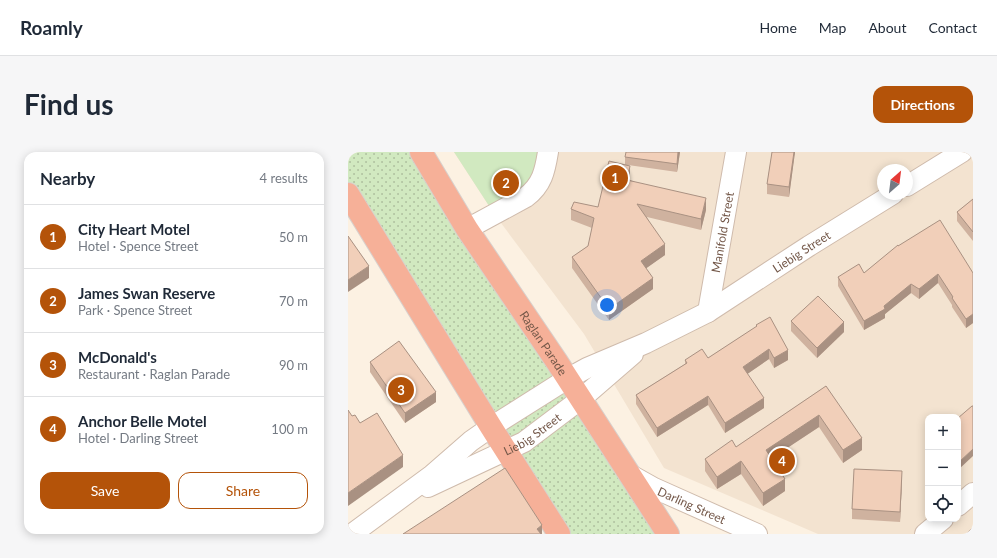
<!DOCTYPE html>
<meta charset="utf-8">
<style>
:root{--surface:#fff;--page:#f6f6f7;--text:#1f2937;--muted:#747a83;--line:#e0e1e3;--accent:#b45309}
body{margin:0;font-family:Lato,sans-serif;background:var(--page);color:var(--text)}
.controls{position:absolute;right:12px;bottom:12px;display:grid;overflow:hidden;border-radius:8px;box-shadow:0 2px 10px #0003}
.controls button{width:36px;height:36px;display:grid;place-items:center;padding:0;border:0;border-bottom:1px solid var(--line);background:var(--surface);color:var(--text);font:20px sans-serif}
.compass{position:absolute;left:529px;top:12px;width:36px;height:36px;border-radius:50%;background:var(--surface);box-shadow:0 2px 10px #0003;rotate:28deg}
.you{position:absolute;left:259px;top:153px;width:14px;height:14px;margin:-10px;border:3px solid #fff;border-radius:50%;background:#1a73e8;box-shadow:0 0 0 6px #1a73e833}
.badge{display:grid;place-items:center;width:26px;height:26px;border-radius:50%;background:var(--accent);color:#fff;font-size:13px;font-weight:700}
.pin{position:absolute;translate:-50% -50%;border:2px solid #fff;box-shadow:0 1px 4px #0006}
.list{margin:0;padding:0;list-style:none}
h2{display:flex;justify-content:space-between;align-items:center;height:52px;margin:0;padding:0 16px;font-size:17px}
h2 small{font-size:13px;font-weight:400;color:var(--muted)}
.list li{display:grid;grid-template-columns:26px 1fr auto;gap:12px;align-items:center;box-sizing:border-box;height:64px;padding:0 16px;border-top:1px solid var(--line)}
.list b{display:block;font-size:15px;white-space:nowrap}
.list p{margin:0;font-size:13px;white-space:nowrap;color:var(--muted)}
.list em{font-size:13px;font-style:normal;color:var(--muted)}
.actions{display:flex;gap:8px;padding:12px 16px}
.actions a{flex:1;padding:9px 0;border:1px solid var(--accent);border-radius:12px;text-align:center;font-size:14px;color:var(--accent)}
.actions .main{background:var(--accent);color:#fff}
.icon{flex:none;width:22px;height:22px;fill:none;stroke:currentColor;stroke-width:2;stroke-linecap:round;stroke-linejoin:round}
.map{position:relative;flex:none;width:625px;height:382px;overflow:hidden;border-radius:12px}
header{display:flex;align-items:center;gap:24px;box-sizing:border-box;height:56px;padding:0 20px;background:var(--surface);border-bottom:1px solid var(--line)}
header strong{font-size:19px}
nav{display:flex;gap:22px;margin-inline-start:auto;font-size:14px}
.intro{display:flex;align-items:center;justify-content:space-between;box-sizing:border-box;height:96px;padding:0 24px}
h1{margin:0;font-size:28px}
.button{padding:10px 18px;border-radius:12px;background:var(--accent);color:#fff;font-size:14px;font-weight:700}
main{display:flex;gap:24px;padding:0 24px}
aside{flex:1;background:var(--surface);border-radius:12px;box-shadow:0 2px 10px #0003}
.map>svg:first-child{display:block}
</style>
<header>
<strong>Roamly</strong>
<nav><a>Home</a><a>Map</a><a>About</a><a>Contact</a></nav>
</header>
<div class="intro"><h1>Find us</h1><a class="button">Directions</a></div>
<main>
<aside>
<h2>Nearby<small>4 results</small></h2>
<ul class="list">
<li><span class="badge">1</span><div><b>City Heart Motel</b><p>Hotel · Spence Street</p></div><em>50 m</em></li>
<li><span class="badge">2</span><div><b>James Swan Reserve</b><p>Park · Spence Street</p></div><em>70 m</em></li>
<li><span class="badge">3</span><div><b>McDonald's</b><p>Restaurant · Raglan Parade</p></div><em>90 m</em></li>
<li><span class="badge">4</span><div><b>Anchor Belle Motel</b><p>Hotel · Darling Street</p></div><em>100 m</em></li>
</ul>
<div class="actions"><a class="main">Save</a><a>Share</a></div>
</aside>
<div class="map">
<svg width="625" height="382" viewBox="0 0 625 382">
<defs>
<pattern id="grass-dots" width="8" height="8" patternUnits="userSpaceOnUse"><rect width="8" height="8" fill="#d1e9c0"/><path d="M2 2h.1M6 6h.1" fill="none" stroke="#aec09e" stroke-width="1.8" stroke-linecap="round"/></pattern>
</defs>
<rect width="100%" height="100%" fill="#fcf1e2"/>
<path fill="#f3e3d0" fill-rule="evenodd" d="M106,0H625V382H470L316,316L236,182L147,63ZM535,18H559V42H535ZM580,265H610V367H580Z"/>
<polygon fill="url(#grass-dots)" points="0,0 73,0 320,382 211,382 0,42"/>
<polygon fill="#d1e9c0" points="106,0 196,0 196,22 145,60"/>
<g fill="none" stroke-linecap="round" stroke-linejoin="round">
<defs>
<g id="minor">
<polyline points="559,34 614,0"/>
<path d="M119,77L178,45C194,33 197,19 200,0"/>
<path id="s1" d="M360,160L388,0"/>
<path id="s2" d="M281,322L306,336L409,382"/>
<path id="s3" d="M80,335L176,290L233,247L285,202"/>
<polyline points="610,354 625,341"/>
<path id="s4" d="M4,382L84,323L123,289L143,275L219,227L239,216L298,191L360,160L461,94L545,42"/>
<polyline points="577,382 595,367"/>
</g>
<g id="highway">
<path id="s5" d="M73,0L119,77L209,210L320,382"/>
<polyline points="0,42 143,275 211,382"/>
</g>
</defs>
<use href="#minor" stroke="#cfbbac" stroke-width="22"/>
<use href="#highway" stroke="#d8d0cc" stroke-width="24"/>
<use href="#minor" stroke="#fff" stroke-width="20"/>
<use href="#highway" stroke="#f6b098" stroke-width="22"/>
</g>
<g fill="#cfb29f">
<polygon points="332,0 329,20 280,13 282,25 282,28 358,58 353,78 299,65 317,103 298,116 305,137 261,168 224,116 224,105 240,94 244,76 223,68 223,57 250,55 277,13 277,5"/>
<polygon points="424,0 447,0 441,45 419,42 419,32"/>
<polygon points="625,47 625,89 609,69 609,60"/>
<polygon points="550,94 625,121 625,171 618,176 604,155 604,153 590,131 571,147 563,141 537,162 537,166 516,178 490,134 490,125 516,121"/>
<polygon points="443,169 496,180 469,206 443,179"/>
<polygon points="408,173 440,208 426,216 421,207 399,222 416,256 377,281 360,253 309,285 288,252 288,243 337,212 337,208 360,206 408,175"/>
<polygon points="22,210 88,250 57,271 22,220"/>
<polygon points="478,234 514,298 495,311 471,275 424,306 437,339 415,354 393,322 369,337 357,319 357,307 388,295"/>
<polygon points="554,329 552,370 504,367 504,357"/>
</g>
<g fill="#a99182">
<polygon points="330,0 332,0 329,20 329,12"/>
<polygon points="446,0 447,0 441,45 441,35"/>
<polygon points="282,14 282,25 279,39 279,28"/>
<polygon points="358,46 358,58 353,78 353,67"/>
<polygon points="317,92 317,103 293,120 293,109"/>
<polygon points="21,114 21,126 0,140 0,128"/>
<polygon points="590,122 590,131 571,147 571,137"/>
<polygon points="305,126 305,137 261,168 261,157"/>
<polygon points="563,132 563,141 537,162 537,166 516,178 516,169"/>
<polygon points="625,162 625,171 618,176 618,167"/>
<polygon points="496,170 496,180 469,206 469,196"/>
<polygon points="421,197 421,207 395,225 395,215"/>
<polygon points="440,198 440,208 426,216 426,206"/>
<polygon points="88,240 88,250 57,271 57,261"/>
<polygon points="360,244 360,253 309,285 309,276"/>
<polygon points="416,246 416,256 377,281 377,271"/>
<polygon points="471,263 471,275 418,310 418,298"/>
<polygon points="514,286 514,298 495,311 495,298"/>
<polygon points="625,297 625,304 610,318 610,311"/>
<polygon points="55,303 55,315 0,354 0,341"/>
<polygon points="393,309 393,322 369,337 369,325"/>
<polygon points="554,319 554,329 552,370 552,360"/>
<polygon points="437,327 437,339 415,354 415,341"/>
<polygon points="194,373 194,382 189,382 189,377"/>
</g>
<g fill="#f1cfb9" stroke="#a99182">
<polygon points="278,0 330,0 329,12 277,5"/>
<polygon points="424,0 446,0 441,35 419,32"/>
<polygon points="261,9 282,14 279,28 358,46 353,67 289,52 317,92 293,109 305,126 261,157 224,105 240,94 246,66 223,57 226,50 250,55"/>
<polygon points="625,47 625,80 609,60"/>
<polygon points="592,68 625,121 625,162 618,167 604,146 605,145 590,122 571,137 563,132 536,154 537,157 516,169 490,125 511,112 516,121 550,93 550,94"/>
<polygon points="0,84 21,114 0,128"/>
<polygon points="470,144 496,170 469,196 443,169"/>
<polygon points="422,165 440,198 426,206 421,197 395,215 416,246 377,271 360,244 309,276 288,243 339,211 337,208 354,197 360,206 409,174 408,173"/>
<polygon points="51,189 88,240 57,261 22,210"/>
<polygon points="478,234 514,286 495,298 471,263 418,298 437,327 415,341 393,309 369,325 357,307 384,288 388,295"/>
<polygon points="624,254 625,254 625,297 610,311 610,276 611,275 610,275 610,266"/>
<polygon points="0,258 4,264 7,263 12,271 29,261 55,303 0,341"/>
<polygon points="157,316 194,373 189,377 193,382 55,382"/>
<polygon points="506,317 554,319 552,360 504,357"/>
<polygon points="625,375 625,382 618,382"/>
</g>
<g text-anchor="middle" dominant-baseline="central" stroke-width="3" stroke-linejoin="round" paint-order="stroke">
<g font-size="12" fill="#735748" stroke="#fff6e8">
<text stroke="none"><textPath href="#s1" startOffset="81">Manifold Street</textPath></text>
<text stroke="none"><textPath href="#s4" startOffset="533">Liebig Street</textPath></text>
<text stroke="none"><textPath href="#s5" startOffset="227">Raglan Parade</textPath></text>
<text stroke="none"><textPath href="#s3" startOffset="117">Liebig Street</textPath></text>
<text stroke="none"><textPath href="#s2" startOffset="70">Darling Street</textPath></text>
</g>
</g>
</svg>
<div class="controls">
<button>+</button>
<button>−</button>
<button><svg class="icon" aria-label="locate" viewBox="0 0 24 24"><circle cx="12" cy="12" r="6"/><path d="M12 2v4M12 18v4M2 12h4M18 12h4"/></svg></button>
</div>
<svg class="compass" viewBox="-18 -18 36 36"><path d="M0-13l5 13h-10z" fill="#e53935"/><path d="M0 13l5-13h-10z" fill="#747a83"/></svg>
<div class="you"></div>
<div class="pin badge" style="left:267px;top:26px">1</div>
<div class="pin badge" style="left:158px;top:31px">2</div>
<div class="pin badge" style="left:53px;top:238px">3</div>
<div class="pin badge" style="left:434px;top:309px">4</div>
</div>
</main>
